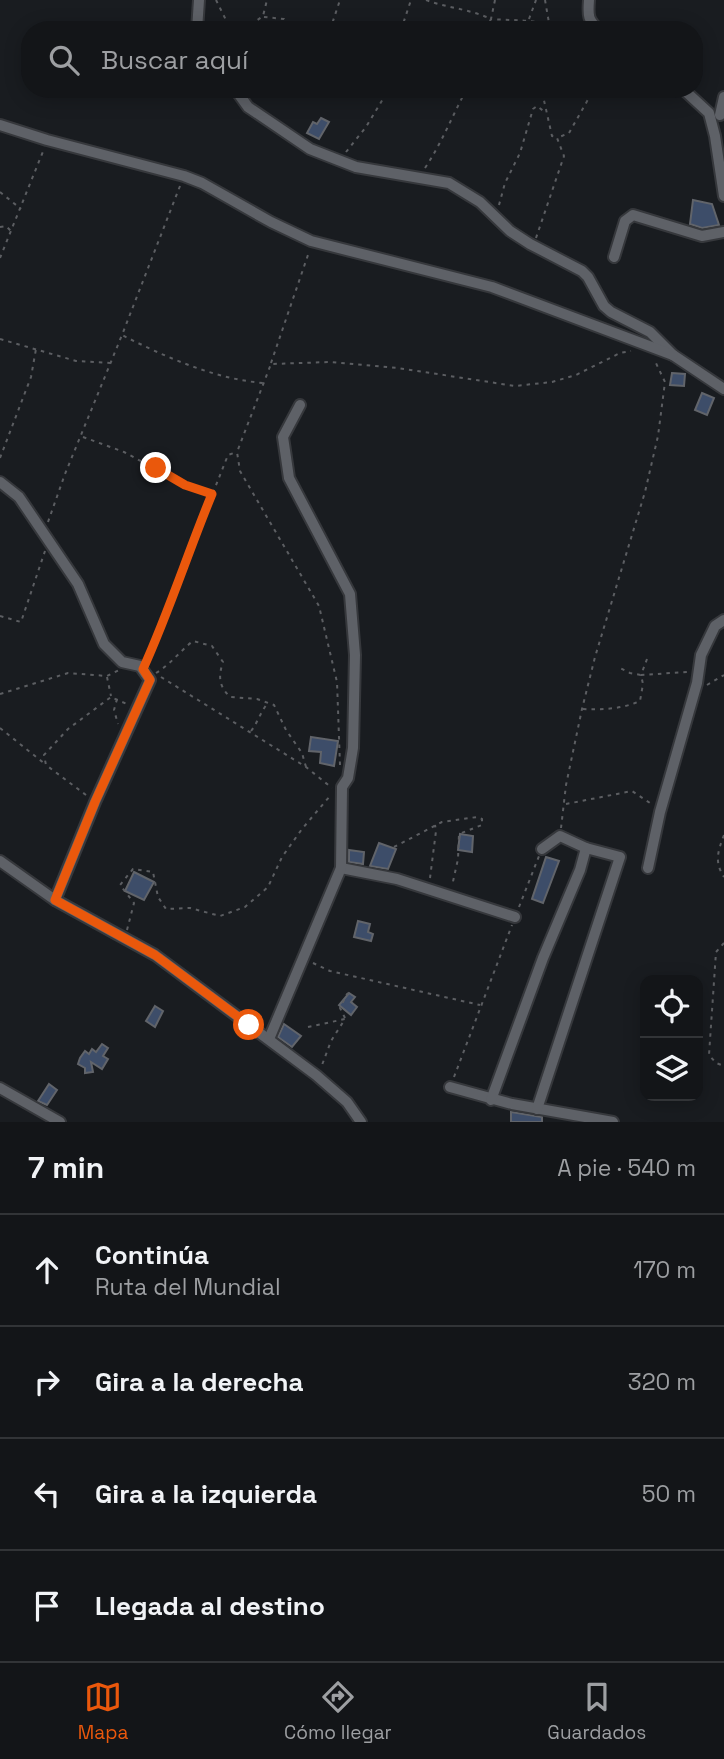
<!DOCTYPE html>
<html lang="es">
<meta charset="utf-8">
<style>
:root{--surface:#131518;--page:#202225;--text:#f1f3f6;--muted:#9d9fa2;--line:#323437;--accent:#ea580c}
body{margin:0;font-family:"Space Grotesk",sans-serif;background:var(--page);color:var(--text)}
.controls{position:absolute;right:21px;bottom:21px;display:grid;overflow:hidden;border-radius:14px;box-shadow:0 4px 18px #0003}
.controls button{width:63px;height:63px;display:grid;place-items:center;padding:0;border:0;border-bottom:2px solid var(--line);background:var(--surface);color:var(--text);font:35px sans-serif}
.stop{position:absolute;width:21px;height:21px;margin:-16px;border:5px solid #ea580c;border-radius:50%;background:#fff}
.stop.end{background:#ea580c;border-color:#fff;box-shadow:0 2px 7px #0008}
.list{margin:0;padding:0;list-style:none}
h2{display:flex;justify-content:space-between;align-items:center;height:91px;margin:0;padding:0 28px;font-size:30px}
h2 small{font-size:23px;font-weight:400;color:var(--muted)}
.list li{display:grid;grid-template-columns:46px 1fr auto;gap:21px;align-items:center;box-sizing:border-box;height:112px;padding:0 28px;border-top:2px solid var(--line)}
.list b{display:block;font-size:26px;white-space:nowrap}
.list p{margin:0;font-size:23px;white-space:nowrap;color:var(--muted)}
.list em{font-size:23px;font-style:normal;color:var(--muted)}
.icon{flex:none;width:38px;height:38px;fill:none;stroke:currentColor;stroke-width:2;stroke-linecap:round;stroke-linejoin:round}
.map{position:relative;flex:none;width:724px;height:1122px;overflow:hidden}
.search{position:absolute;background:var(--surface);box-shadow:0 4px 18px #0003;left:21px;right:21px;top:21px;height:77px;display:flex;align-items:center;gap:18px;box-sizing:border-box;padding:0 24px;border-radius:28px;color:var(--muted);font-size:26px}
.sheet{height:539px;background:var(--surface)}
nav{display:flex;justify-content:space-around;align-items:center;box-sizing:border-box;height:98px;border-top:2px solid var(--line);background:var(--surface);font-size:19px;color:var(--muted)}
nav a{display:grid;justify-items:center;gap:4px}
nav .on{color:var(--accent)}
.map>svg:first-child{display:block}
</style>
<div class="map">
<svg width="724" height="1122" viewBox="0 0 724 1122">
<rect width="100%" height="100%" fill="#191c20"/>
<g fill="#3d4d69" stroke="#61646a" stroke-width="2">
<polygon points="321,118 329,122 319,139 307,133 313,122 317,124"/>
<polygon points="693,200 712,204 719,225 702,228 690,224"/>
<polygon points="672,373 685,374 684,386 670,385"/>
<polygon points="702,393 714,398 707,415 695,410"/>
<polygon points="311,737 338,741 334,766 320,763 321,752 309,751"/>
<polygon points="460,834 473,836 472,852 458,850"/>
<polygon points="379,843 396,849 388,869 370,866"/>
<polygon points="349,850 364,852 363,864 349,862"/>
<polygon points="546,857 559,861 543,903 532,899"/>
<polygon points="134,872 154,882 144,900 125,891"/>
<polygon points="358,921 370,924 368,932 373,934 371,941 354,937"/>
<polygon points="349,993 355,997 351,1002 357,1007 351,1015 339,1005"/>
<polygon points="155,1006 163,1011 155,1027 146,1021"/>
<polygon points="284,1024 301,1036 292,1047 278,1037"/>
<polygon points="102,1044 108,1048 103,1056 108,1059 102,1069 91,1062 93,1072 85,1073 85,1068 78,1064 80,1058 85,1051 89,1054 92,1049 96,1052"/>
<polygon points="49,1084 57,1090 47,1105 38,1101"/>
<polygon points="511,1112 542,1117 542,1122 511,1122"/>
</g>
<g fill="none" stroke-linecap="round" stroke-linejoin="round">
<defs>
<g id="minor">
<path d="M589,0C588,14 587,21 600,30"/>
<polyline points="197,30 199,0"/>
<polyline points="235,89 248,107 310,149 356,167 449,183 480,202 510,231 530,244 582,271 588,277 604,306 611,312 650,332 673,355 724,389"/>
<polyline points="683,89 709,113 715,136 724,196"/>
<polyline points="720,115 724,97"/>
<polyline points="0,125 47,140 184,176 202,183 271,222 311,241 492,287 673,355"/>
<polyline points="614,257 625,221 633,215 702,236 724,232"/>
<polyline points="0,482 19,497 78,584 104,644 122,662 140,666 150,680 95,802 55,900"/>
<polyline points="0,861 55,900 155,955 316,1075 347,1102 361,1122"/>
<polyline points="341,868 397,879 515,917"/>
<polyline points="648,868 660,812 697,683 701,655 715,626 724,620"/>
<polyline points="269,1039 341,868 342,787 348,778 353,748 355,655 350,594 289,478 283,437 300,405"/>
<polyline points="450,1087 512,1104 613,1122"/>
<polyline points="0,1088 60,1122"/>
<polyline points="491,1100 543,958 580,870 586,848"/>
<polyline points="537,1109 620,857 586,848 560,836 542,849"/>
</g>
</defs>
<use href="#minor" stroke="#36383c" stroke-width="14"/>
<g stroke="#5c5e62" stroke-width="2" stroke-dasharray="3.5 5" stroke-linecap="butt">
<polyline points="216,0 227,22 245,29 263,16 267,0"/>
<path d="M426,0C447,8 470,9 491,19L486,30"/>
<path d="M495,0L491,19C515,21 538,18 560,30"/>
<polyline points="545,0 549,23"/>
<polyline points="264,17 284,19 294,30"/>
<polyline points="529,19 536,0"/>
<polyline points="330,30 340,0"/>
<polyline points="401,30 411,0"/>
<polyline points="573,30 581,24"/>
<polyline points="452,89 464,94 467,89"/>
<polyline points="533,89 543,96 552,136 556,137"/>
<polyline points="544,95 548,89"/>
<polyline points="346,152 366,127 389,89"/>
<path d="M425,168C441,144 451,119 464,94L481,89"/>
<path d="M180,186L122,335C165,357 215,379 263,383"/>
<polyline points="0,192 21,209"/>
<polyline points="499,205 505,183 520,153 533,109 537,106 546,113"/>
<polyline points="0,227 6,226 11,231"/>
<polyline points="536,238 564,156 557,138 569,133 594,89"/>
<polyline points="0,258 44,149"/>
<polyline points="0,339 76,361 110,363"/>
<polyline points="271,363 309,252"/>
<polyline points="83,437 124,452 185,485 212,494"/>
<polyline points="0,458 31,377 36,349"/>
<polyline points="48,522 65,474 122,335"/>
<polyline points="0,616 21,622 45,551"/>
<polyline points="147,659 228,455 237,452"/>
<polyline points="647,659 641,675 687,672"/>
<path d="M156,673C171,664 180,651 193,641L212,646L223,662C218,677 219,686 230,697L257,699L274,705L286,730L302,753L306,767"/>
<polyline points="107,677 111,696"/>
<polyline points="161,677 306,767 332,788"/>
<polyline points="707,685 724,675"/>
<polyline points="0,694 68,673 107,676 119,670"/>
<polyline points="117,699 114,710 118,724"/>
<path d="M583,709C602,710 622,709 640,701L643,684L641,675L630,673L620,668"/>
<polyline points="0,728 45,764"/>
<path d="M251,731C258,722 260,713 267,704"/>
<polyline points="340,765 337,682 319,606 240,471 237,452 271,364 330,362 398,368 515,386 552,382 576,375 620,353 631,351"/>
<polyline points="86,795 46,765 44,755 68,729 111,697 129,705"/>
<polyline points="566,804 632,791 653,805"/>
<polyline points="561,828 566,785 582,709 595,657 645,492 658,436 665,382 654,359"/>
<path d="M724,835C718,851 714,862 724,877"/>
<polyline points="394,847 442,822 477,817 482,819 482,825 459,834 458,859 452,886"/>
<polyline points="430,878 436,831 435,825"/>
<polyline points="519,907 539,856"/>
<polyline points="127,930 134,903 120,885 133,869 153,872 158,897 166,909 190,908 220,916 245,907 268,887 282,857 302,829 330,796"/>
<polyline points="724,943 716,952 709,1055 716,1063 724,1066"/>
<polyline points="313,963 330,971 480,1005"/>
<polyline points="345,1018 340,1008 347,994 352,991"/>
<polyline points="308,1027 345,1019 331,1041 322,1065"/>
<polyline points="454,1077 512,925"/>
</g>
<use href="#minor" stroke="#5e6167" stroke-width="10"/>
</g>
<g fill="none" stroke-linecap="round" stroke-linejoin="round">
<path stroke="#ea580c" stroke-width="9" d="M156,468L185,485L212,494C188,552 169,612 143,669L150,680L95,802L55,900L155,955L249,1025"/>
</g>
</svg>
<div class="controls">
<button><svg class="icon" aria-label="locate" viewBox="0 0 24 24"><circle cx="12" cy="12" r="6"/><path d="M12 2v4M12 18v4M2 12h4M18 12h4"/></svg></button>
<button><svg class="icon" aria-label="layers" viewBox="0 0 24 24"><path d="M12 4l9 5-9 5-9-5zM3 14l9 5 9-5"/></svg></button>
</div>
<div class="stop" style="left:249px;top:1025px"></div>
<div class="stop end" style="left:156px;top:468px"></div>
<div class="search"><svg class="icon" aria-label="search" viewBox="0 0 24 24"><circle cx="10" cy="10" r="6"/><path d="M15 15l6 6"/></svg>Buscar aquí</div>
</div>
<section class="sheet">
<h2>7 min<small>A pie · 540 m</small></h2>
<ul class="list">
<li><svg class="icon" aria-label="ahead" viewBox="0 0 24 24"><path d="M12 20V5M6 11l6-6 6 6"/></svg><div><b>Continúa</b><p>Ruta del Mundial</p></div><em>170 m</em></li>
<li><svg class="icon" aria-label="right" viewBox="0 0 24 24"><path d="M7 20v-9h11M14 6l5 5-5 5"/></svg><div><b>Gira a la derecha</b></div><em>320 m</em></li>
<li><svg class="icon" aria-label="left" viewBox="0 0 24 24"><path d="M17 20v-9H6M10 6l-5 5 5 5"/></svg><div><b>Gira a la izquierda</b></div><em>50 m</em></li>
<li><svg class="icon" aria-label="arrive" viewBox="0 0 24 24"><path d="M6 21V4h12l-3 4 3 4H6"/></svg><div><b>Llegada al destino</b></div></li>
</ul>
</section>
<nav>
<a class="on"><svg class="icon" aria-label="map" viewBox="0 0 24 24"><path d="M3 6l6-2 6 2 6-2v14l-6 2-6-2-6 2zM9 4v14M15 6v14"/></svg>Mapa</a>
<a><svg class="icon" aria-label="directions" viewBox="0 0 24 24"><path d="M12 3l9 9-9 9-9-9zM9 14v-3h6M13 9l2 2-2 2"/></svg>Cómo llegar</a>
<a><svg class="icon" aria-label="saved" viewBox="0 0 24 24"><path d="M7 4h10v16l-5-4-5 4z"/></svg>Guardados</a>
</nav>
